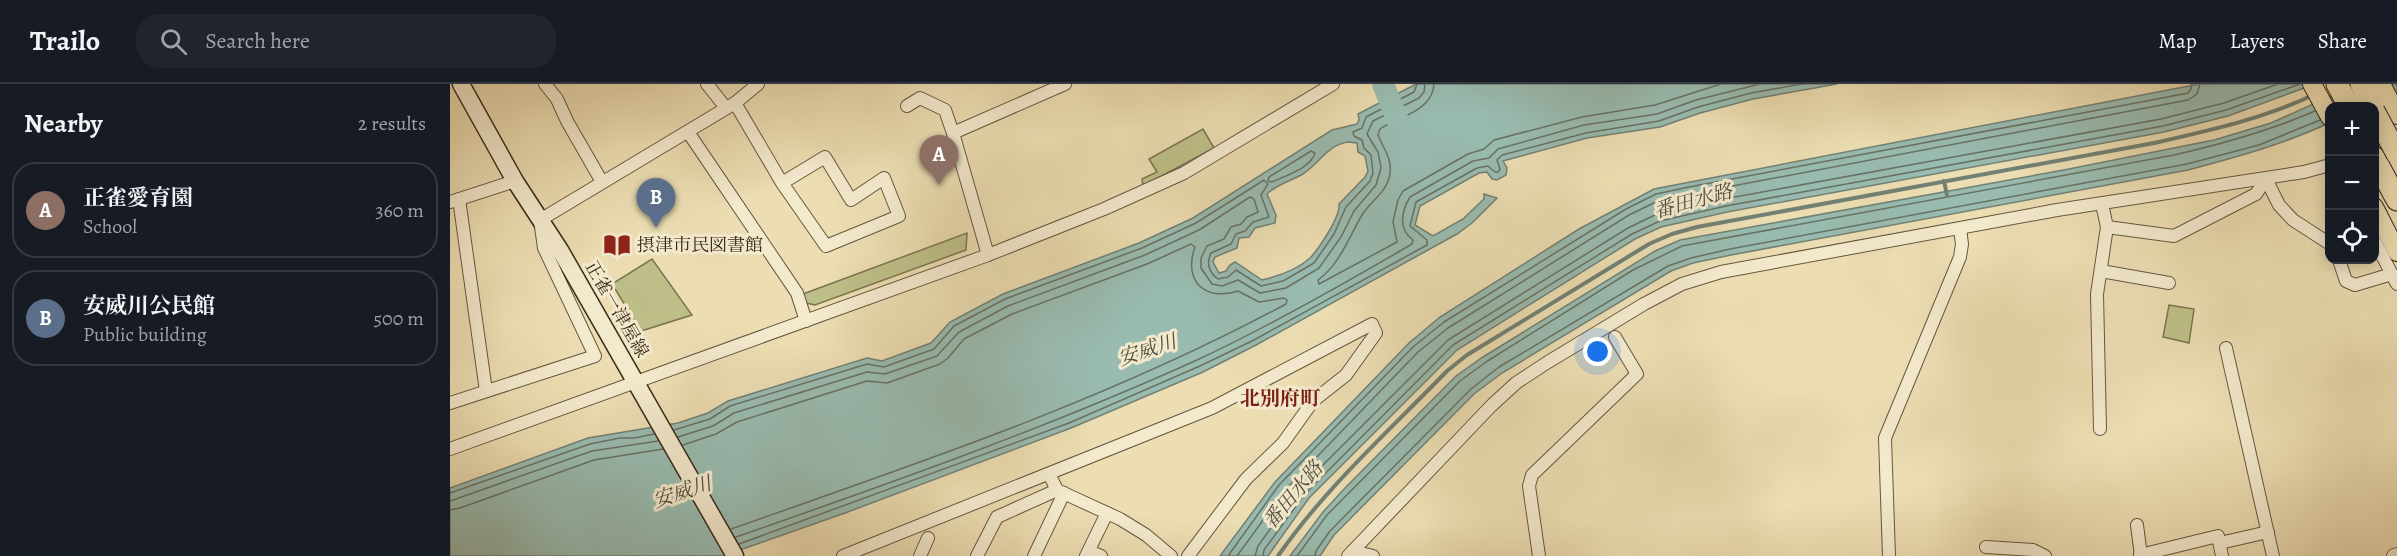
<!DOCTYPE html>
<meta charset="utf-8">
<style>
:root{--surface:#171b24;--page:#20242c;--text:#f1f3f6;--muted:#9ea1a6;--line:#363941;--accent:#0f766e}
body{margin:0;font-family:Alegreya,"Noto Serif JP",serif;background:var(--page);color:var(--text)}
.controls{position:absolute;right:18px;top:18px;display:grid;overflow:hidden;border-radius:12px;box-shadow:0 3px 15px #0003}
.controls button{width:54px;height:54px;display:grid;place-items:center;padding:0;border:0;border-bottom:2px solid var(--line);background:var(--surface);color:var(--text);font:30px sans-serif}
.you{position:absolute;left:1148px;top:268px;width:21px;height:21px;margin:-15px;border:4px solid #fff;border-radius:50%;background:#1a73e8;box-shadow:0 0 0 9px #1a73e833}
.badge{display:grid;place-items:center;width:39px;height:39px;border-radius:50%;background:var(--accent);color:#fff;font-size:20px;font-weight:700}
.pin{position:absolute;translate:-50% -50px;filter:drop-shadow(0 2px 3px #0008)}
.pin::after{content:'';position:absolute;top:32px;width:21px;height:18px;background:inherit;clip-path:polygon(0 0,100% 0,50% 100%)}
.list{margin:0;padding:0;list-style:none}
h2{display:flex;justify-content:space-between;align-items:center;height:78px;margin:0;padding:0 24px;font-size:26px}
h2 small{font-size:20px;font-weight:400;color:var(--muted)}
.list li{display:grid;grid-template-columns:39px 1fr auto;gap:18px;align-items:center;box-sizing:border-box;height:96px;margin:0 12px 12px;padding:0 12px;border:2px solid var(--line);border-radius:24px}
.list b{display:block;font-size:22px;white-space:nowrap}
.list p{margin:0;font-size:20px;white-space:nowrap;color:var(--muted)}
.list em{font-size:20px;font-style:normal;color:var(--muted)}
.icon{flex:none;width:33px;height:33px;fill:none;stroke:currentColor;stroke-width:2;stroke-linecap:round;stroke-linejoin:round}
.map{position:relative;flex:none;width:1947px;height:472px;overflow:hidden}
header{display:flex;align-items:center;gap:36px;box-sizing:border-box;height:84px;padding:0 30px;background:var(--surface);border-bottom:2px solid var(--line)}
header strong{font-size:28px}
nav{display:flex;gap:33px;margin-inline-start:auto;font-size:21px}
.search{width:420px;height:54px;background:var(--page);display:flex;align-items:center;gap:15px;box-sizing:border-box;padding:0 21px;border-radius:24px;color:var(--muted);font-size:22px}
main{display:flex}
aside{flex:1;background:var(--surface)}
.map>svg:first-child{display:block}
</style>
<header>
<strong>Trailo</strong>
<div class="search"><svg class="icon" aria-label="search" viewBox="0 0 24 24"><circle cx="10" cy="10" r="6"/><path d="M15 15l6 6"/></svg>Search here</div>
<nav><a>Map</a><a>Layers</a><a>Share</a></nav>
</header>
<main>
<aside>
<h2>Nearby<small>2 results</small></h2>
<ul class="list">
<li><span class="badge" style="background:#8d6e63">A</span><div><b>正雀愛育園</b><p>School</p></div><em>360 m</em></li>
<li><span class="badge" style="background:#5c6f8a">B</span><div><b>安威川公民館</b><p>Public building</p></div><em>500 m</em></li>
</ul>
</aside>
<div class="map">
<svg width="1947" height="472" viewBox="0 0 1947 472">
<rect width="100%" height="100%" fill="#ecddb2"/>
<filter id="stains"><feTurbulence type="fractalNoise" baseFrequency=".00333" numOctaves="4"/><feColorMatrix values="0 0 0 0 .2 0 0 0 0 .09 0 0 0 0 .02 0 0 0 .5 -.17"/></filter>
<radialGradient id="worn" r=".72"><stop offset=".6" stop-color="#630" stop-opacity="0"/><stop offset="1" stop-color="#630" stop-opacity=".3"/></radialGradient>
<g fill="#bebf88" stroke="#7b7450" stroke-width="1.5">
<polygon points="753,45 764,64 693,102 692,95 707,88 699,75"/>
<polygon points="517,149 516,166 365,221 356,219 353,210"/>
<polygon points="202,175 242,231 191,247 162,200"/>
<polygon points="1719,221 1744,225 1739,259 1713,253"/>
</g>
<g fill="#99bbb0" stroke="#728174" stroke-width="1.5" fill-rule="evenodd">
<path d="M966,0H1387L1303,15L1250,29L1210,43L1137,54L1053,77L1057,84L1056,91L1047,96L1042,95L1037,88L1029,89L970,122L965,141L983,152L1013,135L1034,115V110L1047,114L1022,139L1007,150L806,261L753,288L621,344L395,429L273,472H0V404L138,354L228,339L258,329L278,317L417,274L432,277L481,259L500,238L553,210L689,159L743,134L882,46L907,40L909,36L908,30ZM898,58L907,59L908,68L915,72L918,87L915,93L889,120C891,132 868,166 860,174C847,186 829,192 812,196L785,178L780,181L776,187L769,189L763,178L765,173L787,164L789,154L799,153L805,144L825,139L826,131L817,110C827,100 841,97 853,90C870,79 877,61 898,58Z"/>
<polygon points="1749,0 1865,0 1778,32 1714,48 1277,128 1211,143 1185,155 1007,266 859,414 818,472 770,472 825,398 959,259 990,233 1129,145 1204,105"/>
<path d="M1908,0H1947V7L1913,22H1880L1879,39C1834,60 1787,73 1738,86L1281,171L1243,179L1221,187L1052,289L1024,310L884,451L870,472H840L873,428L895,404L1006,292L1033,273L1205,167L1230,156L1619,85L1764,56L1821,39Z"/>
</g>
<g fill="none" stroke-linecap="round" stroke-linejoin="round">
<g stroke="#687264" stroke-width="1.5">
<path d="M984,0C983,27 948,33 930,45L928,51C933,64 942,74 940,89C938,108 921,116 912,131C899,153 890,180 868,196L869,200L947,158L943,138L948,116L953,107L1018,70L1034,65L1044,56L1132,33L1205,21L1271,0"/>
<path d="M861,67L865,69C861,84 835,92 822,98L818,97L819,93Z"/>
<path d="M224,346L260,335L280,322L417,280L434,283L484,265L504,242L555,215L692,164L746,139L814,96L818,100L811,111L819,133L803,138L795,147L786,150L781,160L761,169C756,179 759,189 768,195L778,193L786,186L811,202L833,197L864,179L884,150L896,123L920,97L923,89L921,71L914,64L912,56L904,52L903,48L912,44L916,33L964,8L967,0"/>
<polyline points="228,353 263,342 284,329 417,288 435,290 487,272 509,248 558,222 695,171 749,146 800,113 804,115 808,128 797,133 791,140 781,143 774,155 757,162 751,174 751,184 762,200 772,202 788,196 810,209 836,204 869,184 891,153 904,127 926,101 931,84 928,68 917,50 923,37 969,14 974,8 975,0"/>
<path d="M233,361L266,350L287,338L417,297L437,299L490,280L498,274L514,255L562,230L697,180L741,160L745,163C733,196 754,218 788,207L809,218L834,214L837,216L836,220C660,315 469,379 281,445"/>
<polyline points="0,409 140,360 170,354 184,354 204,350"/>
<polyline points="0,417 142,367 208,357"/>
<polyline points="0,426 10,424 144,376 213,365"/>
<path d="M286,453C441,399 597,344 747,276C820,242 892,201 962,160L963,156C948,145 951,128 960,113L1023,77L1039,74L1048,65L1134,41L1207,30L1246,16L1310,0"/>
<polyline points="289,460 619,339 750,282 804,256 977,161 977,156 960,142 966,118 1027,84 1038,82 1045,88 1048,88 1050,85 1047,76 1052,71 1136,49 1209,37 1248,23 1301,9 1352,0"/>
<polyline points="778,472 829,401 963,263 994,238 1176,125 1206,110 1239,103 1707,15 1738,9 1741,5 1742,0"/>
<polyline points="787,472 835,406 968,268 998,244 1179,131 1208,117 1240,110 1738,16 1747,10 1750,0"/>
<polyline points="805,472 808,462 849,405 998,256 1178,144 1207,130 1274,115 1711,35 1774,19 1828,0"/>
<polyline points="813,472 814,466 855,410 1003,261 1182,150 1210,137 1276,122 1713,42 1776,26 1850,0"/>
<path d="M847,472L877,431L1010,297L1036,278L1183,186L1232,162L1724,71C1772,60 1819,47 1865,27"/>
<polyline points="865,472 866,467 880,447 1021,305 1049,283 1218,182 1241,174 1280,165 1737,80 1809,61 1870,36"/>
</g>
<g stroke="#728174" stroke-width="4">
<polyline points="1494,97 1497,111"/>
<path d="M828,472C876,403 939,347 997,287L1017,271L1199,160L1222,150L1247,143L1704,59C1757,47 1812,35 1861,12"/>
</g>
<polyline stroke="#99bbb0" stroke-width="22" points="933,0 950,42"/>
<polyline stroke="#c8b993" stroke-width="12" stroke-dasharray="12 6" stroke-linecap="butt" points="1924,59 1947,47"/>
<defs>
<g id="minor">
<polyline points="95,0 107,15 117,37 152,98"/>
<polyline points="257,0 276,24"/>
<polyline points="285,19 332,99 376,162 449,132 434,94 401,116 375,73 332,99"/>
<polyline points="457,22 470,14 495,26 503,49"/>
<polyline points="238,48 347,209 356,237"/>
<polyline points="9,115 36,307"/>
<polyline points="0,118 65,97"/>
<polyline points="1657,143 1724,152 1806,110 1816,95 1829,121 1843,136 1880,160"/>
<polyline points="1924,156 1947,200"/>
<polyline points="538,171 503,49 615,0"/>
<polyline points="1889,176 1896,197 1905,201 1942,190"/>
<polyline points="1651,187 1719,199"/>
<polyline points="1776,264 1823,472"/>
<polyline points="0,319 145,272 94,164 90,136 285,19 308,0"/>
<polyline points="1650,345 1647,210 1657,143 1652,120"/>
<polyline points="0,365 538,171 654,125 734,89 883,0"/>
<polyline points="599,390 607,406 670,435 696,451 721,472"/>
<polyline points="1687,441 1691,472"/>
<polyline points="1770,459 1818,448"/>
<polyline points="1536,463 1583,466 1595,472"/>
<polyline points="905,465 911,469 923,472"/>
<polyline points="639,467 651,472"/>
<polyline points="1690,471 1768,452 1772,472"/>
<polyline points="393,472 762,324 922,240 926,249 896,291 863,317 833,359 796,395 738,472"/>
<polyline points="470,472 478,454"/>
<polyline points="527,472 547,433 607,406"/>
<polyline points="584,472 614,409"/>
<polyline points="636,472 657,429"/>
<polyline points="898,472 1041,322 1066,299 1098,278 1194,220 1232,200 1271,188 1607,126 1854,88 1880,81"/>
<polyline points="1089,472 1079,402 1082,391 1187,290 1165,253"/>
<polyline points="1439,472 1435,354 1510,173 1512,160 1510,145"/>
</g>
<polyline id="tertiary" points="1944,472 1947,471"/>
<polyline id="secondary" points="11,0 65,97 110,166 285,472"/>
<g id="primary">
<polyline points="1862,0 1880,33"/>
<polyline points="1931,0 1947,31"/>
<polyline points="1924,123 1947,168"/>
</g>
<g id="motorway">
<polyline points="1887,0 1899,22"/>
<polyline points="1911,0 1922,22"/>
<polyline points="1924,73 1947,116"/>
</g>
</defs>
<use href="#minor" stroke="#65573f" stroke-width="14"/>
<use href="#tertiary" stroke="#65573f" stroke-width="16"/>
<use href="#secondary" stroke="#382a19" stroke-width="19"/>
<use href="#primary" stroke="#382a19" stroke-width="20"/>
<use href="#motorway" stroke="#382a19" stroke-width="23"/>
<use href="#minor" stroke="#f3e9cd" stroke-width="12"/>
<use href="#tertiary" stroke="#f3e9cd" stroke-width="14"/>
<use href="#secondary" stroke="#f3e9cd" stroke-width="16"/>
<use href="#primary" stroke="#ecddb2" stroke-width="18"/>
<use href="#motorway" stroke="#ecddb2" stroke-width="21"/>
<defs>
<polyline id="motorway-bridge" points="1924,27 1947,70"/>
</defs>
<use href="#motorway-bridge" stroke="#382a19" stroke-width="23" stroke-linecap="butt"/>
<use href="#motorway-bridge" stroke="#ecddb2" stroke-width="21"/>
</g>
<defs>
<symbol id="library-bare" viewBox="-9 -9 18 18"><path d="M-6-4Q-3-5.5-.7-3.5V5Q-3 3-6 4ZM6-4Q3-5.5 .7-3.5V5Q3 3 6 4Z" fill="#8f2418" stroke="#f3e9cd" stroke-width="2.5" paint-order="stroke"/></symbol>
</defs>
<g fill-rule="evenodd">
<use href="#library-bare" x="148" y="142" width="38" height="38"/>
</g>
<g text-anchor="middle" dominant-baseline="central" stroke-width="6" stroke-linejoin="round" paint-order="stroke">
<g font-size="18" fill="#382a19" stroke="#f3e9cd" text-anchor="start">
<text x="187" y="161">摂津市民図書館</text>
</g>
<g font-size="18" fill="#382a19" stroke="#f3e9cd">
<text transform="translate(167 225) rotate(60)">正雀一津屋線</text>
</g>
<g font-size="20" font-style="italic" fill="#504e3f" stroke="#f3e9cd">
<text transform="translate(1243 117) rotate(-15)">番田水路</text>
<text transform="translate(697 266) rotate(-18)">安威川</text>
<text transform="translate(232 408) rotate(-18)">安威川</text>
<text transform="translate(843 411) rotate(-50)">番田水路</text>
</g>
<g font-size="20" font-weight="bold" fill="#7a1f14" stroke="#f3e9cd">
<text x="830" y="314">北別府町</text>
</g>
</g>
<rect width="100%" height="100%" filter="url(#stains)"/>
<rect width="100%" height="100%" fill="url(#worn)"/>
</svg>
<div class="controls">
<button>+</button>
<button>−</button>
<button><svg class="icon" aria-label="locate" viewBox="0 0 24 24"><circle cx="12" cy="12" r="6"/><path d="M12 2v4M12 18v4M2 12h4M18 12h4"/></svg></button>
</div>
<div class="you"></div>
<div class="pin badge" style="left:489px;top:101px;background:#8d6e63">A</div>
<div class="pin badge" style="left:206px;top:144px;background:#5c6f8a">B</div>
</div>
</main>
